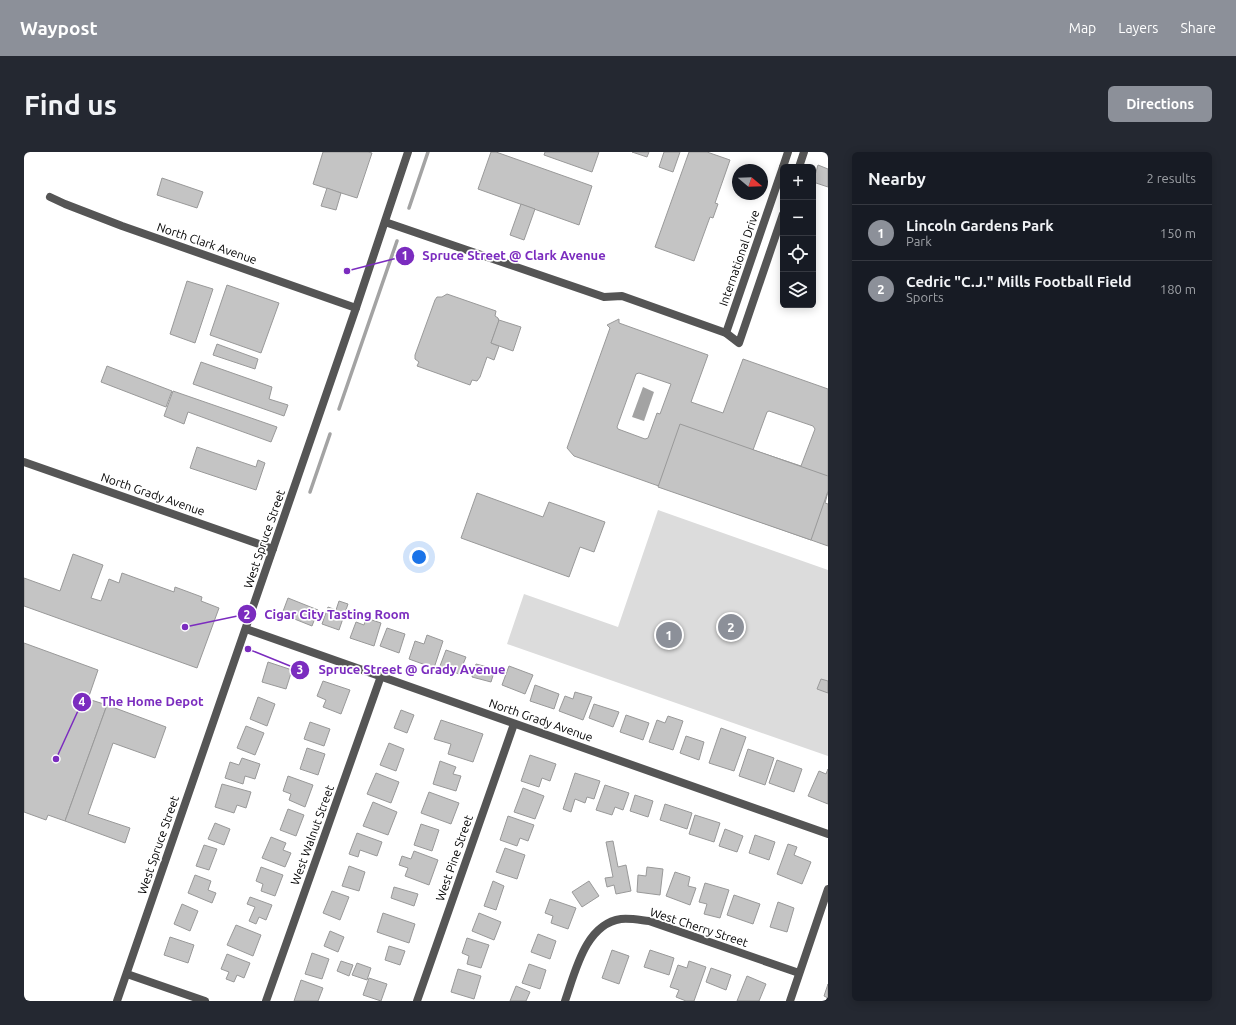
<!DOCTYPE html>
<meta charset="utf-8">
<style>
:root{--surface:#171b24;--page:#242831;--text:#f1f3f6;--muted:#9ea1a6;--line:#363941;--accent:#8c9099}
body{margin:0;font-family:Ubuntu,sans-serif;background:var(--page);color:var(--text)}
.controls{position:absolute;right:12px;top:12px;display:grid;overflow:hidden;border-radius:6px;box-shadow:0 2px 10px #0003}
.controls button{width:36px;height:36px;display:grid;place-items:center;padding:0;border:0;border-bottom:1px solid var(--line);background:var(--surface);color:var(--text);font:20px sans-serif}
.compass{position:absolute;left:708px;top:12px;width:36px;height:36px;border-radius:50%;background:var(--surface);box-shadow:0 2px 10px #0003;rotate:109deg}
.you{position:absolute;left:395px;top:405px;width:14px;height:14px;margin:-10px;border:3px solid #fff;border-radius:50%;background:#1a73e8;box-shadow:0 0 0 6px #1a73e833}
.badge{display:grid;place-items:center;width:26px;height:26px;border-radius:50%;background:var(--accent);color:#fff;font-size:13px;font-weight:700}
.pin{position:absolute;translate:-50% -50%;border:2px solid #fff;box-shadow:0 1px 4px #0006}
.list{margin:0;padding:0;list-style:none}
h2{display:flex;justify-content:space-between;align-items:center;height:52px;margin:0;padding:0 16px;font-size:17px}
h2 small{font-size:13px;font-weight:400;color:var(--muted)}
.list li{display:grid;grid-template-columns:26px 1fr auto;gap:12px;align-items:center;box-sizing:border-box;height:56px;padding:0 16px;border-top:1px solid var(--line)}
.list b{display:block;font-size:15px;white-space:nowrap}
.list p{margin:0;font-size:13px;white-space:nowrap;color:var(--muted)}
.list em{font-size:13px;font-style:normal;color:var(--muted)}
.icon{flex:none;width:22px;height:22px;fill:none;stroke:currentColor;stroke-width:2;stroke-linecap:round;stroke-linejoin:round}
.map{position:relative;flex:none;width:804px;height:849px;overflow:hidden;border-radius:6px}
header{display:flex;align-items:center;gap:24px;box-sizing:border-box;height:56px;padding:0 20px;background:var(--accent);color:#fff}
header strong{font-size:19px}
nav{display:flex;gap:22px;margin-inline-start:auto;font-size:14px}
.intro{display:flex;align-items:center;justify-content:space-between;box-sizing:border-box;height:96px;padding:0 24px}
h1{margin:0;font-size:28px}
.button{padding:10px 18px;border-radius:6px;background:var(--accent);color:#fff;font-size:14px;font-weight:700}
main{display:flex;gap:24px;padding:0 24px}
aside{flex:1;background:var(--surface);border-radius:6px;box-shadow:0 2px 10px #0003}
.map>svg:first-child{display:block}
</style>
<header>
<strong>Waypost</strong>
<nav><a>Map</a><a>Layers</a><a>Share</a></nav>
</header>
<div class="intro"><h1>Find us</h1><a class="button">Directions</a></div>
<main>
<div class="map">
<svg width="804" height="849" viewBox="0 0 804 849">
<rect width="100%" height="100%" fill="#fff"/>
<polygon fill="#dcdcdc" points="634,358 804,418 804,604 483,492 500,442 594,475"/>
<polygon fill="#a3a3a3" points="619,235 630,240 620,269 608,265"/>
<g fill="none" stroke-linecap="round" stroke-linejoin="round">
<g stroke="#a3a3a3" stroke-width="3.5">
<polyline points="385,56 404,0"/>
<polyline points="315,257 373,89"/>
<polyline points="286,340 306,282"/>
</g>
</g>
<g fill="#c4c4c4" stroke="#999" fill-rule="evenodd">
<polygon points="299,0 344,0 348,1 333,46 289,32"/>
<polygon points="467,0 472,0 568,34 555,73 454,37"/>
<polygon points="521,0 575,0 568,20 520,3"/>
<polygon points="608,0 625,0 623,5"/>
<polygon points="640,0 656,0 649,20 635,15"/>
<polygon points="665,0 683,0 706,8 691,51 694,52 689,66 686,65 670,109 631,95"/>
<polygon points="794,13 804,17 804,35 789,30"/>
<polygon points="138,26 179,40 173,56 133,43"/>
<polygon points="303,36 317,41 312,58 297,54"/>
<polygon points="497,52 511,57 500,88 486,83"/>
<polygon points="163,129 189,137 171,191 146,182"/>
<polygon points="203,133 255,151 237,201 186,183"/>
<polygon points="423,142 472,159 471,164 474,166 475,169 467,191 475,194 470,208 463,205 456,225 453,229 448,228 446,233 393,214 395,210 391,207 391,203 411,148 413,145 418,145"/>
<path d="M595,167V171L684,203L667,250L699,261L719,207L804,237V340L801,351L804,352V394L550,304L543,296L586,176L583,173ZM615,221L647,232L636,262L633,261L624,286L621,287L594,277L593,275L612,222ZM745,259L789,274L791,277L777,314L729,298L743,260Z"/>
<polygon points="475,168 497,175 489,199 467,191"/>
<polygon points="193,192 234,207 231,217 189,203"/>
<polygon points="177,210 248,235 245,247 264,253 260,264 169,232"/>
<polygon points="83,214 148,239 142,255 77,230"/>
<polygon points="149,239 253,275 247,290 164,260 160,272 140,264"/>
<polygon points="656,272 804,324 804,339 787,388 634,335"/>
<polygon points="173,295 232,315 234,308 241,311 232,338 166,316"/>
<polygon points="453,341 519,365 525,350 581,370 570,400 556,395 545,425 437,386"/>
<polygon points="49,402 79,413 67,446 77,449 85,427 95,431 98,421 150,440 151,435 178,445 177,449 195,456 173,516 0,454 0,426 36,439"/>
<polygon points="264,446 294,458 288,474 258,462"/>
<polygon points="315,449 324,452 315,478 298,472 304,455 312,458"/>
<polygon points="342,466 357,471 350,494 326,486 332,470 340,473"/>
<polygon points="363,476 381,482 375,501 356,494"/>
<polygon points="403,483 419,489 410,516 385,507 391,489 400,492"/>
<polygon points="0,491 74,518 64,547 83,553 41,669 24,663 22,668 0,660"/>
<polygon points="422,498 442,505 435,522 416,514"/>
<polygon points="244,510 268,518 262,537 238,530"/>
<polygon points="452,512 471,517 467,530 448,525"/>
<polygon points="485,514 509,523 501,542 478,533"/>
<polygon points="797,527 804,529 804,541 793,537"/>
<polygon points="299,529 326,538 317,562 299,555 302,548 293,544"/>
<polygon points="511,533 535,542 530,557 506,549"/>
<polygon points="551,540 568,545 559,568 535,559 541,544 549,547"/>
<polygon points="234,545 251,552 243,574 226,567"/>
<polygon points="570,552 595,560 589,575 565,566"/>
<polygon points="83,553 142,575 131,606 89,591 64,662 106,676 101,691 41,669"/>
<polygon points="377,558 390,563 383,581 370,576"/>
<polygon points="602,563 625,571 619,588 596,580"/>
<polygon points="644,564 659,569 649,598 625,590 633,568 641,571"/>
<polygon points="417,568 459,582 449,610 424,602 427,592 410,587"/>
<polygon points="286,570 306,577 300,594 280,587"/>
<polygon points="222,574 240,581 231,603 213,596"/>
<polygon points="697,576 722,585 710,619 685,611"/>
<polygon points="662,584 680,590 675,608 656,601"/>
<polygon points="365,591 380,597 372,619 356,613"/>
<polygon points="283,596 301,602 294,623 276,617"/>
<polygon points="724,597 750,606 741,633 715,624"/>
<polygon points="506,603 532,612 526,629 518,626 515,635 497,629"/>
<polygon points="218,606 236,612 231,627 221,624 219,632 201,626 206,610 215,613"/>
<polygon points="753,608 778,617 770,640 745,631"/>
<polygon points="416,609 432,615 429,622 437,624 432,639 409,632"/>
<polygon points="804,617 804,652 784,644 795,619 802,622"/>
<polygon points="352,621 375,630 367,651 343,642"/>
<polygon points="551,621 576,629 570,647 563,645 561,651 551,647 547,660 539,657"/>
<polygon points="264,624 289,633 281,655 265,648 267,642 259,639"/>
<polygon points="198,632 227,640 222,656 213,653 210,661 191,655"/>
<polygon points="581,633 605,641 599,658 591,655 588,663 572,658"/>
<polygon points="499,636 520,644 511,667 490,660"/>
<polygon points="405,640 435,651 427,672 397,661"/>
<polygon points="611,643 629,649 624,665 606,659"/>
<polygon points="349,650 373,660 364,683 339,674"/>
<polygon points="641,652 668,661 663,677 636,668"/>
<polygon points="264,657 280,663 272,684 256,678"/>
<polygon points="671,663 696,671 690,690 665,682"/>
<polygon points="484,664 510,673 504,689 496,686 493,694 476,688"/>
<polygon points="191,671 206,677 200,693 184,687"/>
<polygon points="397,672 415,678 408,699 390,693"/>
<polygon points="701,677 719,684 713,700 695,694"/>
<polygon points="333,681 358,690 353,704 336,698 334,705 325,702"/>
<polygon points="731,683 751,690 745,708 725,701"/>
<polygon points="247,685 262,691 259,698 267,701 261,715 238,706"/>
<polygon points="589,689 594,715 602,713 607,739 592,742 590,733 583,735 581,726 589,725 582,690"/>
<polygon points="764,692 773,695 770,703 787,710 778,732 753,722"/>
<polygon points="180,693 193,697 185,718 172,714"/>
<polygon points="481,696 501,703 493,727 472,720"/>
<polygon points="390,699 414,708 405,733 381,724 384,716 375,713 378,704 387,707"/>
<polygon points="325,714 341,720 335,739 318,734"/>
<polygon points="237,715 259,723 251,744 237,739 239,732 232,729"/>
<polygon points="623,715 639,717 636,743 613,740 614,723 622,724"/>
<polygon points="651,720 666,725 664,734 672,736 666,753 642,744"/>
<polygon points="171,723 187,729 184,738 192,741 188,751 164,741"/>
<polygon points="469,729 480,734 472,758 460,754"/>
<polygon points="565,729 575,744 558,755 548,740"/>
<polygon points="681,731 705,738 696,766 680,762 683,752 675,750"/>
<polygon points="370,735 394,742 390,754 367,746"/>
<polygon points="308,739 325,745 316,768 299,761"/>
<polygon points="710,743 736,752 729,772 703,763"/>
<polygon points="226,745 248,753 242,768 235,765 232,772 225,769 231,755 223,752"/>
<polygon points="526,747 552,756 544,777 527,771 529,764 521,761"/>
<polygon points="754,750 770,756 763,780 746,775"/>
<polygon points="158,752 174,759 166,779 150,772"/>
<polygon points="359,761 391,772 385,791 353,780"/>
<polygon points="455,761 477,770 470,788 448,779"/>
<polygon points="212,773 237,783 229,804 203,793"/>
<polygon points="306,779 320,785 314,800 300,794"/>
<polygon points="514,782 532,789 526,807 507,800"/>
<polygon points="146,785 170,793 164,811 140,803"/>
<polygon points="443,786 465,793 457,816 443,812 445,804 438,801"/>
<polygon points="365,794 381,799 376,813 361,808"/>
<polygon points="588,798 605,804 595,832 578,826"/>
<polygon points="626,798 650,806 645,823 620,815"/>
<polygon points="288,801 305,807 298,827 281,822"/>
<polygon points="203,802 226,811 220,826 213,823 210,830 202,827 205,820 197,817"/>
<polygon points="317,809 329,813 325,824 313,819"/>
<polygon points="665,809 682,815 670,849 662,849 652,845 655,838 646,835 654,813 663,816"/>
<polygon points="333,811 347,816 343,828 328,823"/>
<polygon points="505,812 522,818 516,837 498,831"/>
<polygon points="687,816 707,823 702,838 682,830"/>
<polygon points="434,817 457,824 450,847 427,840"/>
<polygon points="723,824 742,832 735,849 713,849"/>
<polygon points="345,826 363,832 357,849 339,843"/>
<polygon points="277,828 299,836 294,849 270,849"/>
<polygon points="804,832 804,846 800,844"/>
<polygon points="492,834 506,840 502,849 486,849"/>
</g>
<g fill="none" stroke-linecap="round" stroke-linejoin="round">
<g stroke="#555" stroke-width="8">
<polyline points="759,15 764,0"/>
<polyline points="775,15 780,0"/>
<polyline points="26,45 41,52 98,74 332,156"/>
<polyline points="361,70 580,145 598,144 702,181 715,191 759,62"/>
<polyline points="702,181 759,15"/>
<polyline points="0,310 249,397"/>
<polyline points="222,477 804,682"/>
<polyline points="103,822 181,849"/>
<polyline points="242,849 357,524"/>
<polyline points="393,849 490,572"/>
<path d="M541,849C551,821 561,772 597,767C606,766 616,768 625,769L775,821"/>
<polyline points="766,849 804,737"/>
</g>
<polyline stroke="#555" stroke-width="8" points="93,849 332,156 384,0"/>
</g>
<g text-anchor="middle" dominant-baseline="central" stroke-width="3.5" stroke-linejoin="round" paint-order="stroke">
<g font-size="12" fill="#000" stroke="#fff">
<text transform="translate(183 91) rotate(19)">North Clark Avenue</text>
<text transform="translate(715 106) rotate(-71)">International Drive</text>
<text transform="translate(129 342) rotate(19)">North Grady Avenue</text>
<text transform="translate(240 387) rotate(-71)">West Spruce Street</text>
<text transform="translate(517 568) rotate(19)">North Grady Avenue</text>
<text transform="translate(288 683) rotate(-70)">West Walnut Street</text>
<text transform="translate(134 693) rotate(-71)">West Spruce Street</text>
<text transform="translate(430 706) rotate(-71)">West Pine Street</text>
<text transform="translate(675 775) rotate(18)">West Cherry Street</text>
</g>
</g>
<path fill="none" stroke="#7b2cbf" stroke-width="1.5" d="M323 119L381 104M161 475L223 462M224 497L276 518M32 607L58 550"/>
<g fill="#7b2cbf" stroke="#fff" stroke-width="1.5">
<circle cx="323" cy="119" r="4"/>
<circle cx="161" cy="475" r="4"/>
<circle cx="224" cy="497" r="4"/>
<circle cx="32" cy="607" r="4"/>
<circle cx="381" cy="104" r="10"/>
<circle cx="223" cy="462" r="10"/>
<circle cx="276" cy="518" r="10"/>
<circle cx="58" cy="550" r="10"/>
</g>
<g font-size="12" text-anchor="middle" font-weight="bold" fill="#fff">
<text x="381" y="108">1</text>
<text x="223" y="467">2</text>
<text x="276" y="522">3</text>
<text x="58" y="554">4</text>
</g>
<g font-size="13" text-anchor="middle" font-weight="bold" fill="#7b2cbf" stroke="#fff" stroke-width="3.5" stroke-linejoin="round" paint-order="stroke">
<text x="490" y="108">Spruce Street @ Clark Avenue</text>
<text x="313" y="467">Cigar City Tasting Room</text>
<text x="388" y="522">Spruce Street @ Grady Avenue</text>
<text x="128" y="554">The Home Depot</text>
</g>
</svg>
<div class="controls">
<button>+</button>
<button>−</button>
<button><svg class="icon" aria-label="locate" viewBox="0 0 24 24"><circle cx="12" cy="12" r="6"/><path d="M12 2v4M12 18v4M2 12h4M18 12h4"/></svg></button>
<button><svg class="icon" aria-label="layers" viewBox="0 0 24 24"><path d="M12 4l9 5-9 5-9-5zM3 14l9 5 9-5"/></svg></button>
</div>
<svg class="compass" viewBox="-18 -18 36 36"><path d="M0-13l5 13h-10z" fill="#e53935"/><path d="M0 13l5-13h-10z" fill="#9ea1a6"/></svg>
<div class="you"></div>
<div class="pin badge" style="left:645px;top:483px">1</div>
<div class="pin badge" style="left:707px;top:475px">2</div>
</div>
<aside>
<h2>Nearby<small>2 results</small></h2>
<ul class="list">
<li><span class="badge">1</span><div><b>Lincoln Gardens Park</b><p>Park</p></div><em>150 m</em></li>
<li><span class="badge">2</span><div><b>Cedric &quot;C.J.&quot; Mills Football Field</b><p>Sports</p></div><em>180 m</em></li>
</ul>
</aside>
</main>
